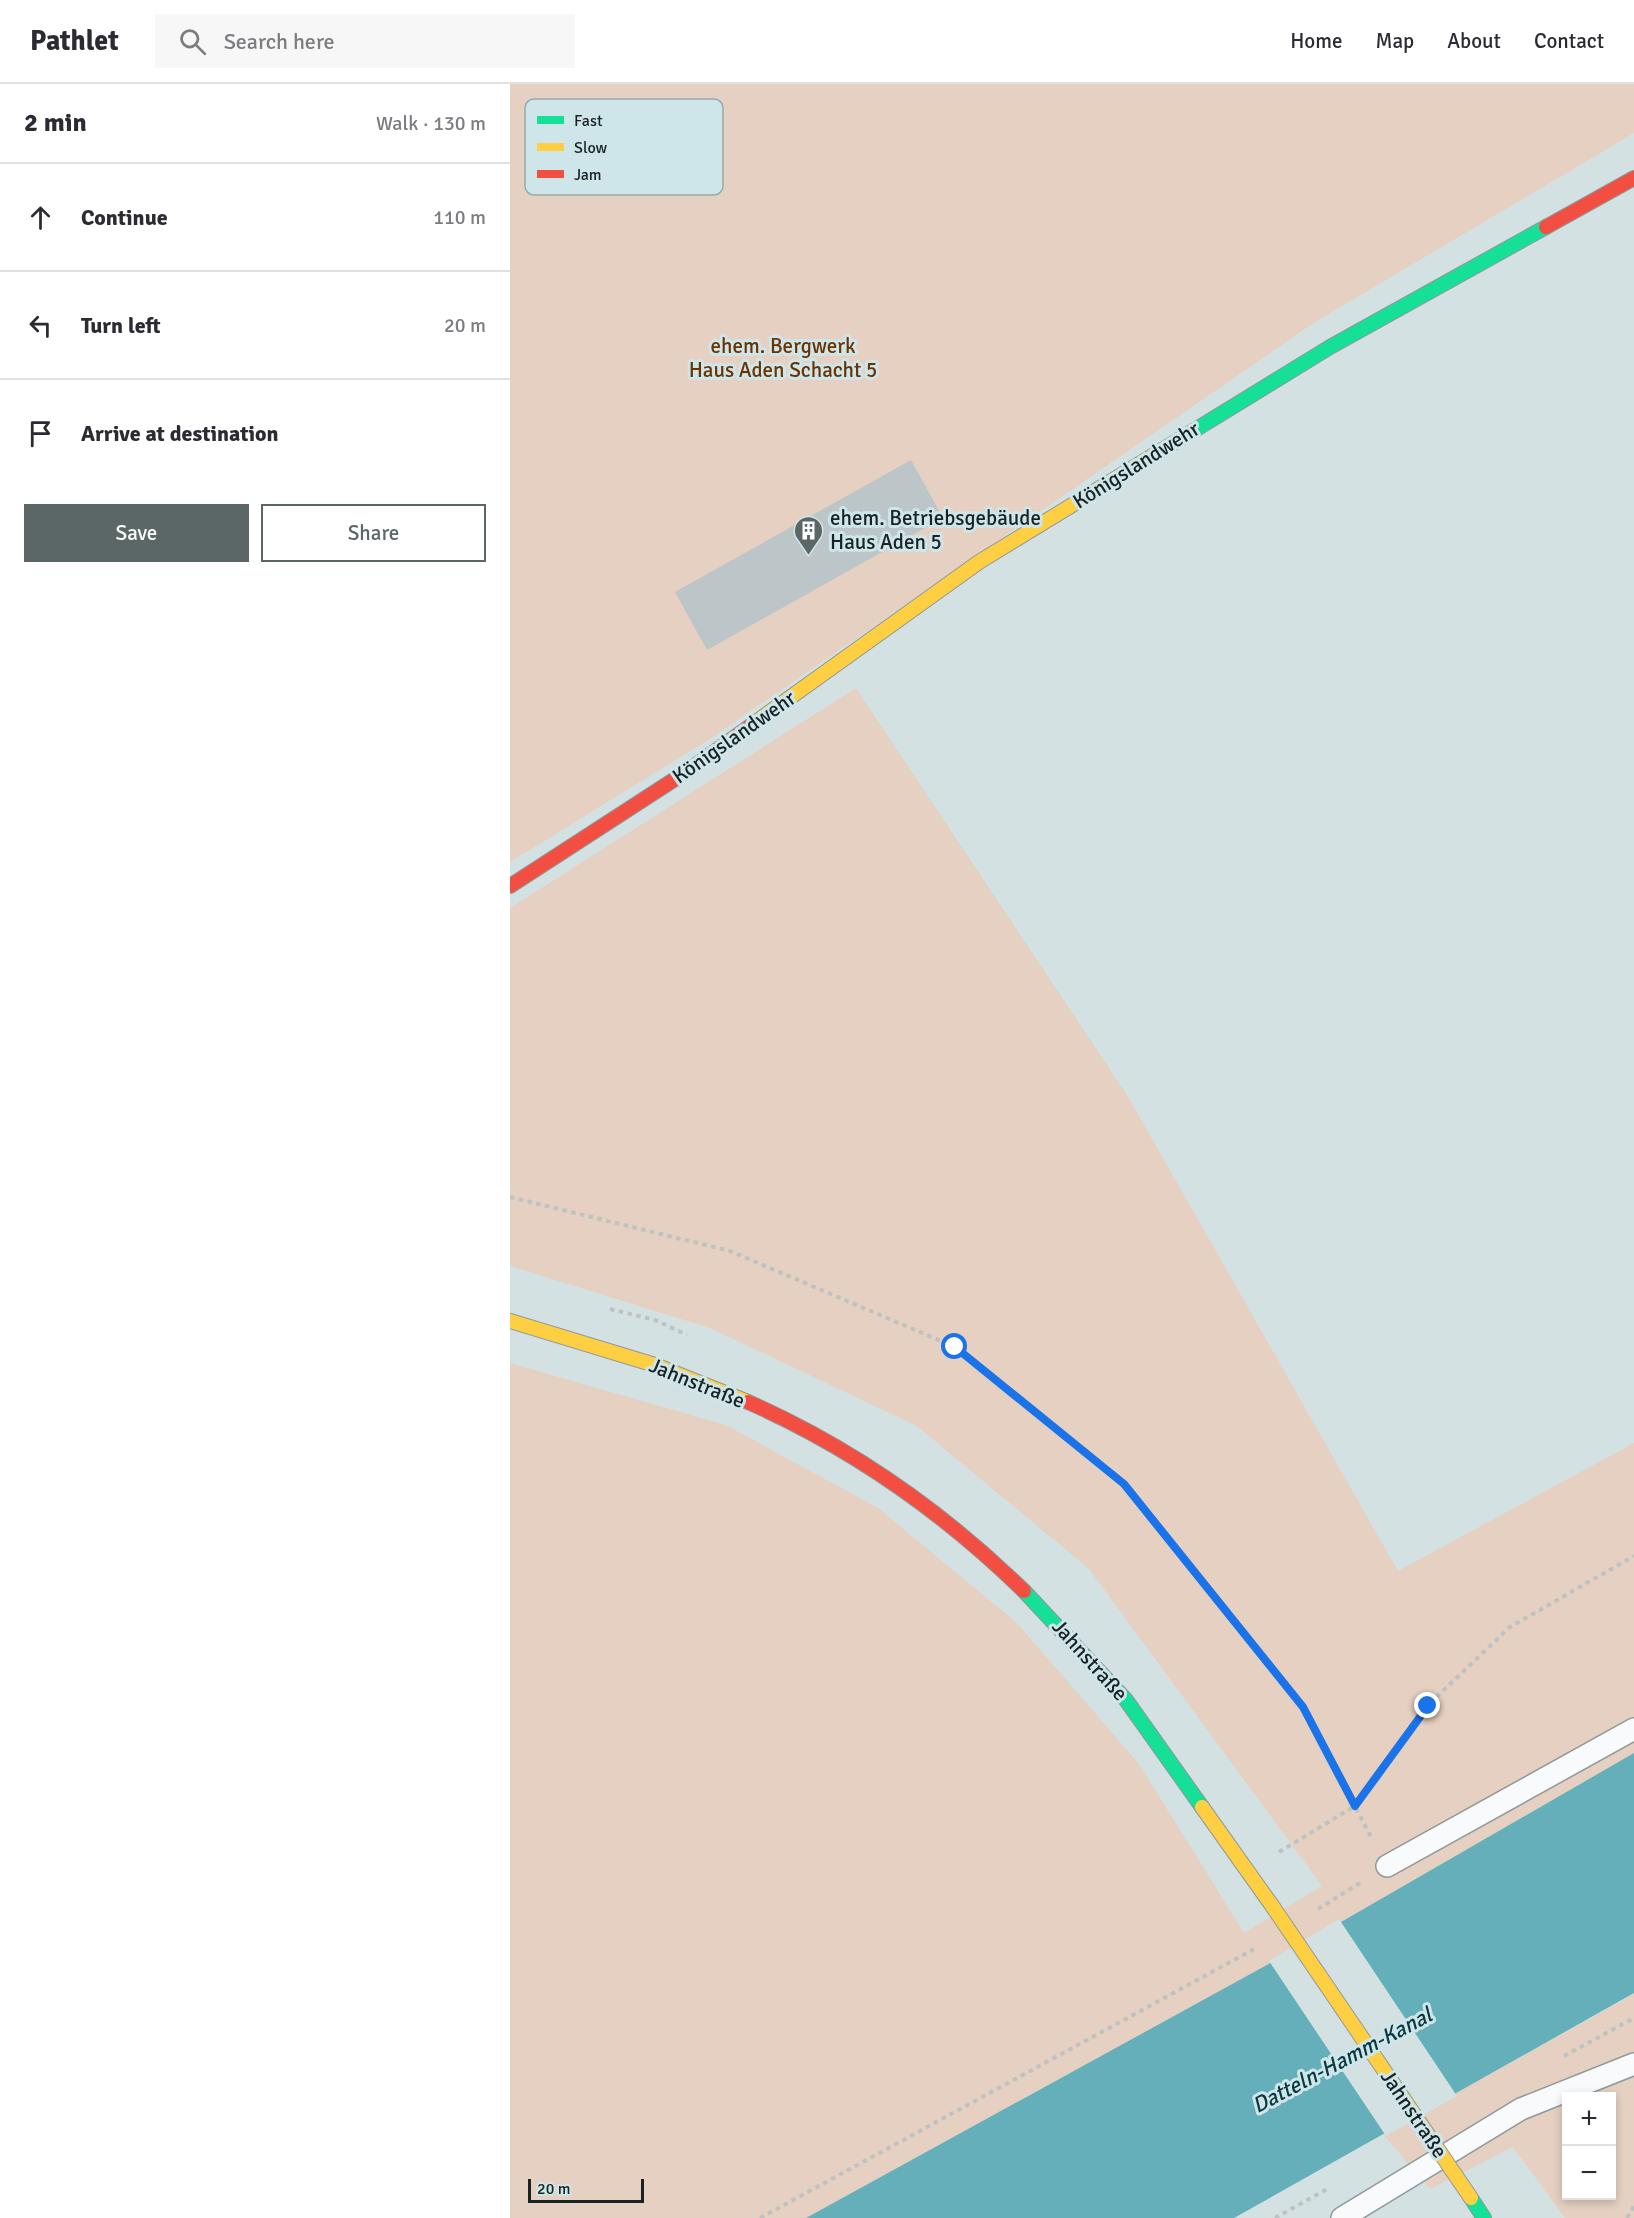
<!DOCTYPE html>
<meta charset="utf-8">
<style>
:root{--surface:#fff;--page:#f7f7f7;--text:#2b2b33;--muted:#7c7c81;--line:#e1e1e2;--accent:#5b6667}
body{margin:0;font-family:Signika,sans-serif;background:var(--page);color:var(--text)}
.controls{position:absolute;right:18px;bottom:18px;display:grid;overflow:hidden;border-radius:0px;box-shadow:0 3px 9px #0003}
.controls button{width:54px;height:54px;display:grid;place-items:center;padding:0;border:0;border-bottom:2px solid var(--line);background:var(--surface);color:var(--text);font:30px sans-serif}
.scale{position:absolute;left:18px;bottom:15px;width:116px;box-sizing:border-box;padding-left:6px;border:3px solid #1a2324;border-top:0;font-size:16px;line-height:21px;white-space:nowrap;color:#1a2324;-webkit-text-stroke:4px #cee5e9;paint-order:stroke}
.stop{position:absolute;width:18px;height:18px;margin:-14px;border:4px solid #1a73e8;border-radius:50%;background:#fff}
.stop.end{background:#1a73e8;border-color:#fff;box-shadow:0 2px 6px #0008}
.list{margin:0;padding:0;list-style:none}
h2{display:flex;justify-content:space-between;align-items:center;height:78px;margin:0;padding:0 24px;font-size:26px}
h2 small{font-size:20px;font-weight:400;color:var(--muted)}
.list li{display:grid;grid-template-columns:39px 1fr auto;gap:18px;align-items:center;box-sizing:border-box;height:108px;padding:0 24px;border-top:2px solid var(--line)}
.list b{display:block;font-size:22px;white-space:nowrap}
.list em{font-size:20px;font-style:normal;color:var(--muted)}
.actions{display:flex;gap:12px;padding:18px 24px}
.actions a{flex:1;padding:14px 0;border:2px solid var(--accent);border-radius:0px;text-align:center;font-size:21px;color:var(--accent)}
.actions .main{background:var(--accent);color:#fff}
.icon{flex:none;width:33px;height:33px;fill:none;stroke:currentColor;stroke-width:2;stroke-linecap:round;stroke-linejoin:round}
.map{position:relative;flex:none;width:1124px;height:2134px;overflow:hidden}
header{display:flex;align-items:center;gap:36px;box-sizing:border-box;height:84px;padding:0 30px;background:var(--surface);border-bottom:2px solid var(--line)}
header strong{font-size:28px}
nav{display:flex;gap:33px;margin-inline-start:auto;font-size:21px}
.search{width:420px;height:54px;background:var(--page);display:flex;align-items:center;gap:15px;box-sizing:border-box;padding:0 21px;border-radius:0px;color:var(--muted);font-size:22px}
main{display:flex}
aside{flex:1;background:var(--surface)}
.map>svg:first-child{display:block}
</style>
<header>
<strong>Pathlet</strong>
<div class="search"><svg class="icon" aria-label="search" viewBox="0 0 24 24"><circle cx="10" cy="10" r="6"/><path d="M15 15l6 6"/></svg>Search here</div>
<nav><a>Home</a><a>Map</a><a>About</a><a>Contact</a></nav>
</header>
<main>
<aside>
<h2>2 min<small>Walk · 130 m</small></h2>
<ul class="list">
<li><svg class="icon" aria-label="ahead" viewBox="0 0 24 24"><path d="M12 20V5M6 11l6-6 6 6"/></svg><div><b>Continue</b></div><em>110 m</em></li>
<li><svg class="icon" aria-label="left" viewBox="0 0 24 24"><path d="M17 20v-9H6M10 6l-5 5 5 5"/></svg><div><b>Turn left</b></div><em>20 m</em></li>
<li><svg class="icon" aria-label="arrive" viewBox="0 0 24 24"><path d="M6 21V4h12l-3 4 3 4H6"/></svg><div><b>Arrive at destination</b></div></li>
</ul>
<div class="actions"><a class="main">Save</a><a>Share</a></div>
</aside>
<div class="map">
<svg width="1124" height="2134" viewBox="0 0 1124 2134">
<rect width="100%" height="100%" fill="#d4e1e3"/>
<g fill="#e5d0c1" fill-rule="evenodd">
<polygon points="0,0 1124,0 1124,49 805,238 203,653 0,778"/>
<polygon points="346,604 617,1011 888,1487 1124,1359 1124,1669 755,1882 296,2134 0,2134 0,1279 216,1341 368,1424 507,1539 629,1680 734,1849 812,1802 579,1485 407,1342 200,1244 0,1182 0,824"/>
<path d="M1124,1910V2134H1055L1003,2063L920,2105L873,2050ZM1056,2012H1102V2112H1056Z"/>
</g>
<polygon fill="#65afba" points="1124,1669 1124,1909 724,2134 296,2134 755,1882"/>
<polygon fill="#d4e1e3" points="829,1835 947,2012 876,2052 759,1877"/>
<polygon fill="#bcc6c8" points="401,376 433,434 197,566 165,508"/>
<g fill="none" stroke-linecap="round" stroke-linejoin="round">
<defs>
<g id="lane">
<polyline points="877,1782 1124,1645"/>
<polyline points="832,2134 1011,2025 1124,1980"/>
</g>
<g id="fast">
<polyline points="675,352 820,263 1036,143"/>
<polyline points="514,1507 616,1616 692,1723"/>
<polyline points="961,2114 974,2134"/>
</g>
<g id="slow">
<polyline points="246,638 469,478 675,352"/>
<polyline points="0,1237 145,1281 238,1318"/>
<polyline points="692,1723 763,1823"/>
</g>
<g id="jam">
<polyline points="1036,143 1124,94"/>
<polyline points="0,802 182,684 246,638"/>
<path d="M238,1318C340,1363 434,1429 514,1507"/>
</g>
</defs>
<use href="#lane" stroke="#8f999a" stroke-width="24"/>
<use href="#fast" stroke="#8f999a" stroke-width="16"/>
<use href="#slow" stroke="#8f999a" stroke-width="16"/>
<use href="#jam" stroke="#8f999a" stroke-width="16"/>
<g stroke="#bec2c2" stroke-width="4" stroke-dasharray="4.5 4.5" stroke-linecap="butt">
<polyline points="0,1113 220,1167 445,1263 614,1400 793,1623 862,1755"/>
<polyline points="100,1225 145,1236 177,1251"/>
<polyline points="769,1768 845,1722 918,1621 1000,1543 1124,1472"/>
<polyline points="808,1825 853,1797"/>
<polyline points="1054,1972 1124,1934"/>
<polyline points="250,2134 746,1864"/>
<polyline points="765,2134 817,2105"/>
<polyline points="1117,2134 1124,2122"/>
</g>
<use href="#lane" stroke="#f9fafb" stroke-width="21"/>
<use href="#fast" stroke="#16e098" stroke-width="14"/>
<use href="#slow" stroke="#ffcf43" stroke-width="14"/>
<use href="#jam" stroke="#f24e42" stroke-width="14"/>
<defs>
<polyline id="slow-bridge" points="763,1823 961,2114"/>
</defs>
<use href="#slow-bridge" stroke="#8f999a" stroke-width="16" stroke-linecap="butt"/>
<use href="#slow-bridge" stroke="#ffcf43" stroke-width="14"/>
</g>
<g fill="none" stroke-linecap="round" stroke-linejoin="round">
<polyline stroke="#1a73e8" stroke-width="8" points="445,1263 614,1400 793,1623 845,1722 918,1622"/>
</g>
<defs>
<symbol id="building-pin" viewBox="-11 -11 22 30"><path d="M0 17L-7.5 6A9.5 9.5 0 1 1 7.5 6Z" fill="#5b6667" stroke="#cee5e9"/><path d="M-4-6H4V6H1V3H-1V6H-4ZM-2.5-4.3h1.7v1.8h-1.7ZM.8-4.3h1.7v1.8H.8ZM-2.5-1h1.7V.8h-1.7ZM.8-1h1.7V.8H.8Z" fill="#fff"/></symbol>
</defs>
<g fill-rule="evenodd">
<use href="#building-pin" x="282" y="430" width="33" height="45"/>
</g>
<g text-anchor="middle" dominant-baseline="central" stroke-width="6" stroke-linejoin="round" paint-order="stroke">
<g font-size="21" fill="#6c3200" stroke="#cee5e9">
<text x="273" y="262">ehem. Bergwerk<tspan x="273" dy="24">Haus Aden Schacht 5</tspan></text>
</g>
<g font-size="21" fill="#1a2324" stroke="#cee5e9">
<text transform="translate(626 381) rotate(-32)">Königslandwehr</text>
<text transform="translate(224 653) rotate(-35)">Königslandwehr</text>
<text transform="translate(187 1299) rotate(22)">Jahnstraße</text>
<text transform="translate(580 1576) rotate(48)">Jahnstraße</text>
<text transform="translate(904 2030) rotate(56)">Jahnstraße</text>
</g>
<g font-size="21" fill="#1a2324" stroke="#cee5e9" text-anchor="start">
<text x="320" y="434">ehem. Betriebsgebäude<tspan x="320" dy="24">Haus Aden 5</tspan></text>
</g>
<g font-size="22" font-style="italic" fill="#09383f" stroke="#cee5e9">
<text transform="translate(832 1976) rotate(-28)">Datteln-Hamm-Kanal</text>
</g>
</g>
<rect x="15" y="15" width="198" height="96" rx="9" fill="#cee5e9" stroke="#98abae" stroke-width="1.5"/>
<rect x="27" y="32" width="27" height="8" fill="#16e098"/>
<rect x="27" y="59" width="27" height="8" fill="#ffcf43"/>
<rect x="27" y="86" width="27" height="8" fill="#f24e42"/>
<g font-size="16" fill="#1a2324">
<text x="64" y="42">Fast</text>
<text x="64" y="69">Slow</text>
<text x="64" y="96">Jam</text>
</g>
</svg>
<div class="controls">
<button>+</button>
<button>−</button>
</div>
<div class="scale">20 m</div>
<div class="stop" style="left:445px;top:1263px"></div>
<div class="stop end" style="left:918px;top:1622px"></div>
</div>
</main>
